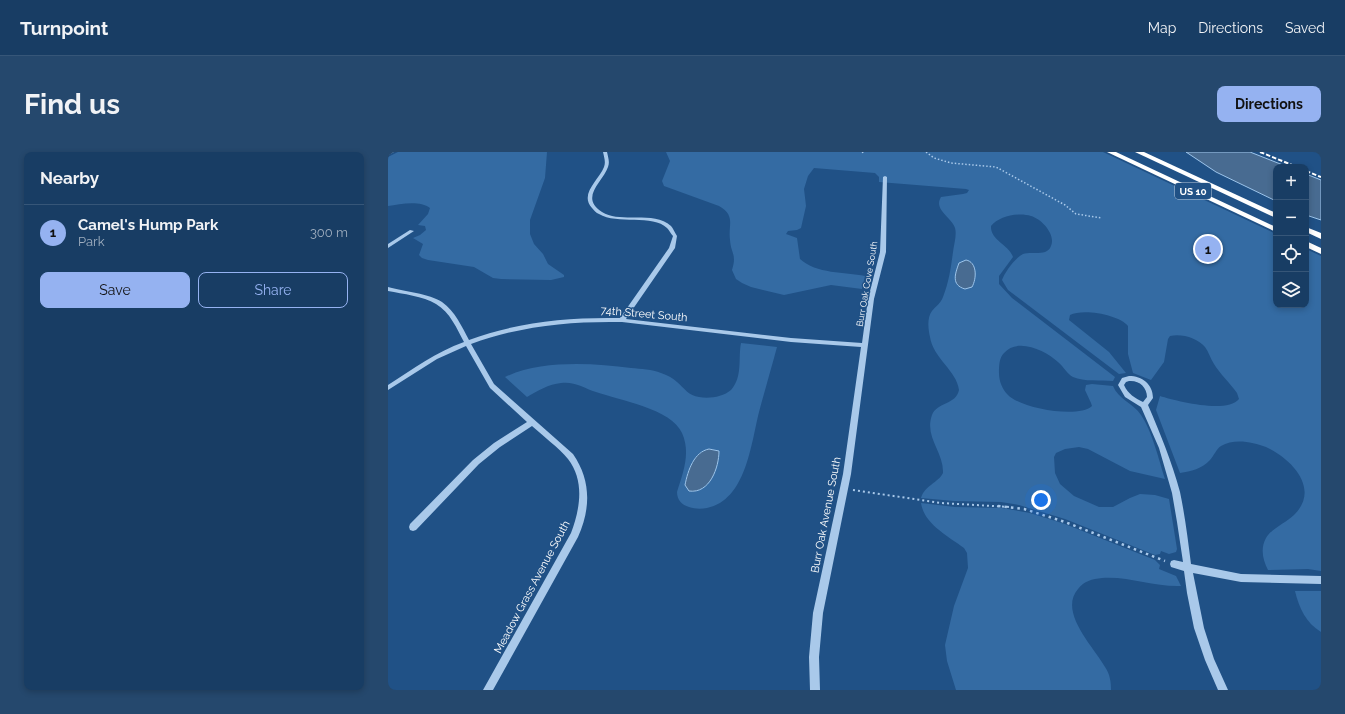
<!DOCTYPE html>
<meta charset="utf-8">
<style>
:root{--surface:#183d64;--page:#25486d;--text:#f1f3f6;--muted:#9faebf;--line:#365678;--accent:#95b2f1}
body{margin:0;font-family:Raleway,sans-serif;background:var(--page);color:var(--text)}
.controls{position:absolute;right:12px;top:12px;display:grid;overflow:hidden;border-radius:8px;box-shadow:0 2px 6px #0003}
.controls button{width:36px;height:36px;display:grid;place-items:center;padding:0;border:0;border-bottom:1px solid var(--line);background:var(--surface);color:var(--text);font:20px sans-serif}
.you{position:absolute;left:653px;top:348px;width:14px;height:14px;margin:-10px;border:3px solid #fff;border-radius:50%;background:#1a73e8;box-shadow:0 0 0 6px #1a73e833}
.badge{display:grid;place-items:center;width:26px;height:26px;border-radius:50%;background:var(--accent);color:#111;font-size:13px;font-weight:700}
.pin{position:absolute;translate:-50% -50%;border:2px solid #fff;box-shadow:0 1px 4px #0006}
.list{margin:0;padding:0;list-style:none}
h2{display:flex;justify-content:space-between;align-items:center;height:52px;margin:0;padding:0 16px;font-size:17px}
h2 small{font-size:13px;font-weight:400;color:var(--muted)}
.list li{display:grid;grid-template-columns:26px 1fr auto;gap:12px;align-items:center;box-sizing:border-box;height:56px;padding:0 16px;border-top:1px solid var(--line)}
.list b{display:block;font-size:15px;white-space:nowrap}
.list p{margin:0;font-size:13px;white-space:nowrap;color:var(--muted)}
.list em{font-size:13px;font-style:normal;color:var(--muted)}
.actions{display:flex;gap:8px;padding:12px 16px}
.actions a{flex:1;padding:9px 0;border:1px solid var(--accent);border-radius:8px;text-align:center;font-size:14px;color:var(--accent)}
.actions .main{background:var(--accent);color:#111}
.icon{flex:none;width:22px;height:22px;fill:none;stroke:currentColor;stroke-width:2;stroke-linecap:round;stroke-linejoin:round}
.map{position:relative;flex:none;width:933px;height:538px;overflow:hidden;border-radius:8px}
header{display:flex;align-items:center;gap:24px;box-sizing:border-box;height:56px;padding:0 20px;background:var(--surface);border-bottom:1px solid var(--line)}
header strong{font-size:19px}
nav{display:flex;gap:22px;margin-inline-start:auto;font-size:14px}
.intro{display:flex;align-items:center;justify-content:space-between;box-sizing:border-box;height:96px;padding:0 24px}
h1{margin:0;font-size:28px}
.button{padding:10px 18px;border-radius:8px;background:var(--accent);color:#111;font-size:14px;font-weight:700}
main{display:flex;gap:24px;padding:0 24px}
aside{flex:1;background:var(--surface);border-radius:8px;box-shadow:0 2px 6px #0003}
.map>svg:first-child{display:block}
</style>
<header>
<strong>Turnpoint</strong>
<nav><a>Map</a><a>Directions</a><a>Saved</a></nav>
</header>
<div class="intro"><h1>Find us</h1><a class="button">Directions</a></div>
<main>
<aside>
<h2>Nearby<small></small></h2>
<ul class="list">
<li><span class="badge">1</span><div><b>Camel's Hump Park</b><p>Park</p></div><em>300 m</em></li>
</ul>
<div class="actions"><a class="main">Save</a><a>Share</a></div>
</aside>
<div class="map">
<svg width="933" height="538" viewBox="0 0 933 538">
<rect width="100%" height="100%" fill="#205186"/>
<g fill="#346ba3" fill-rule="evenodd">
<path d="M10,0H159L157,26L142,68V82L146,92L155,102L160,112L176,123V125L163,128L113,127L105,126L86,115L40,108L34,106L31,103L35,92L25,86L32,83L38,78L37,74L30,73L40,62L42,56C32,48 12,52 0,54V5Z"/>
<path d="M278,0H715L888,82V153H918V97L933,104V419L920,417L880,418C875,408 872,397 878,386C884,376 898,371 906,363C933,337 903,306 878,295C865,290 846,286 833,294C828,297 826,304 822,308C814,317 803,319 792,321L768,258L772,244C788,249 839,262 851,247L849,241C842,231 832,222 826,212C822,206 821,200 817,195C810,186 793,181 782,184L780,187L776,210L763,228L745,221L740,202V174C732,163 695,156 682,163L681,168L721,200L738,221L731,222L620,138L614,128C617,120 627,106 635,102C644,99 659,105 663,94C668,83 654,67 643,64C631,60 611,64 603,74C602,88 621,93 625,105L611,124V132L624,146L727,225L725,229C713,228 696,230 685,225C679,222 676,215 670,210C658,199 630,185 616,201C611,206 611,214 611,221C611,229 614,237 620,243C632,256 690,267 704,254L703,251L697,238L698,233L704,232L725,234C730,247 745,251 753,263C764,279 771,308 777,327L742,319L700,297L691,295L677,297L668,301L666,305L667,321L672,332L686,344L711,355H725L742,346L752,342L767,343L781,347L789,397L788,400L781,402L773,399L772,402L767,403L677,367L631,353L613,350L566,349L533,346C537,333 550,331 555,321C556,300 536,285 544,263C549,250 568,253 571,238C569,219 545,206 542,185C540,177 539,165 544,159C548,154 553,151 555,145C561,130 563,115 565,100C566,92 569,83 567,76C564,65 545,58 553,45L575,42L579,41L581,38L578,37L491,30V25L487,21L426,16L420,24L416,37L418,54L413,76L409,78L400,79L398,82L409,86L412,107C428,122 457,120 477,124L474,137L443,133L396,143L363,135L354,131L348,127L344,118C349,102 343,102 342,88C340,72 348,64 331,54L276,34L274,29L282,9Z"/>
<path d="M353,191L389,195C383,217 377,238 371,260C363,292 358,348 319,356C313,357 307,357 301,355C294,353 289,348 289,340C295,321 303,301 294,281C284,257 231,248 208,240C196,236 186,229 173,231C161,232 149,239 139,245L117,225C153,208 204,211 243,216C253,217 264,217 273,221C279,223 285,226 289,230C296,236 301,244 311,245C321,247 335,245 343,238C355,225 350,206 353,191ZM325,297L315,335L305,340L297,333C300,317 307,296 325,297Z"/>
<path d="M533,351L567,355L614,356L642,361L677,372L767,408L772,413L771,417L788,424L793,434C766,435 741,424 714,426C704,427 696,429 690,437C670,460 706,495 717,515C722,522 723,530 723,538H568L559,509L557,493L566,454L580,416L579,401L576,396C560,384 536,372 533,351Z"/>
<path d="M907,439H933V480C918,471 911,456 907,439Z"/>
</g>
<g fill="#486b91" stroke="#9dc5eb">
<polygon points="798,0 862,0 900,15 888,15 888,49 828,20"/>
<polygon points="918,22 933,28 933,68 918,63"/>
<path d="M578,108C589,110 589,126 584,135L577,137C563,133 567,122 571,111Z"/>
<path d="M321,297L331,299C331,315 322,342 301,339L297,333C300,318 306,300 321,297Z"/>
</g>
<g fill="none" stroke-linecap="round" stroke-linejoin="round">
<g stroke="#a9c9ea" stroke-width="1.5" stroke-dasharray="1.5 2" stroke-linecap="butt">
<polyline points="474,0 476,1"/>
<polyline points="538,0 546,6 563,11 608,15 677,53 688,62 714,66"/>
</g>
<polyline stroke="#a9c9ea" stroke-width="2" stroke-dasharray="2 3" stroke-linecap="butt" points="465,338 553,351 622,355"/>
<polyline stroke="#a9c9ea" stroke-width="2.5" stroke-dasharray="2.5 4" stroke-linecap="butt" points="610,354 636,357 677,370 777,409"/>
<g fill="#a9c9ea" fill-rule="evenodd">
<polygon points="0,0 6,0 0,3"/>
<path d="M215,0H219C220,5 222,10 220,15C215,30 191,45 214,60C233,72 265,58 283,74C285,76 287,81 289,84L287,96L238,167L403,186L474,191L480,147L492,100L495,25L497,24L499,25L498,100L486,147L463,322L435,461L431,505L432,538H422L421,505L425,461L455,322L473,195L403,190L234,170C182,169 132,174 83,192L106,232L185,302C203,328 203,356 190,385L105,538H95L183,381C192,357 197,329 180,307C171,296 155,284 144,274L112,295L91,312L28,378L25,379L22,378L21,375L22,372L85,308L106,291L139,270L102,236L78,194L49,207L0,238V233C25,217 48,200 76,190C69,177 62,160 48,152C35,144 15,142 0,139V135C15,139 42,142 54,150C67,159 74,175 81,188C130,170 180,165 232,166L281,96L285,84C283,82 281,78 279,76C265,62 229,73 211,62C208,61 206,58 204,56C191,42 211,28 216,15C218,10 216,5 215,0Z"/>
<polygon points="22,78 26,79 0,96 0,92"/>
<path d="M741,224C754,224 765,232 765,246L760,253C772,281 784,310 792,340C797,364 800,388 803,412L853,422L933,424V432L853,430L805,421L816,476L826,507L840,538H830L817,508L806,476L799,441L796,419L783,415L782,412L783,409L786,408L795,410L789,370L784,341L771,296L753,255L737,245L730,233L734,226ZM741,229C751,228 759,235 759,245L755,250C747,246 740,242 736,233L738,230Z"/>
</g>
<g fill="#fff" fill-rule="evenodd">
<polygon points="719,0 728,0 888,75 888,80"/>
<polygon points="747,0 756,0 888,61 888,66"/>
<polygon points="918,75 933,81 933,87 918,80"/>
<polygon points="918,89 933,96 933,102 918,95"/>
</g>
<g stroke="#fff" stroke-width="2" stroke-dasharray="4.5 2" stroke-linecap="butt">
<polyline points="872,0 909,15"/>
<polyline points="918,19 933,25"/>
</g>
</g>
<g text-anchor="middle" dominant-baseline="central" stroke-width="3" stroke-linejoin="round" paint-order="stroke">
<g font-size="9" fill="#fff" stroke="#205186">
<text transform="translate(479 132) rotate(-80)">Burr Oak Cove South</text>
</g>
<rect fill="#205186" stroke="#bccbdb" stroke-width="1" x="787" y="31" width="36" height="16" rx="3"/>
<g font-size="10" font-weight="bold" fill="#fff">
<text x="805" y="39">US 10</text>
</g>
<g font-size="11" fill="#fff" stroke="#205186">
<text transform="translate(256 162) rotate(5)">74th Street South</text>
<text transform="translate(438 363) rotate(-79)">Burr Oak Avenue South</text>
<text transform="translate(144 435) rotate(-62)">Meadow Grass Avenue South</text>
</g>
</g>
</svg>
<div class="controls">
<button>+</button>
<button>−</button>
<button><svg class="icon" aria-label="locate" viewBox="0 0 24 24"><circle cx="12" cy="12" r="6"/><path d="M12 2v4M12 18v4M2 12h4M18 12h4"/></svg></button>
<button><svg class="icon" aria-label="layers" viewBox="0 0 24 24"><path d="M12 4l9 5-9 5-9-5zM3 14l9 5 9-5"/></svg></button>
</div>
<div class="you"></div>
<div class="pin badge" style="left:820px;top:97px">1</div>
</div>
</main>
